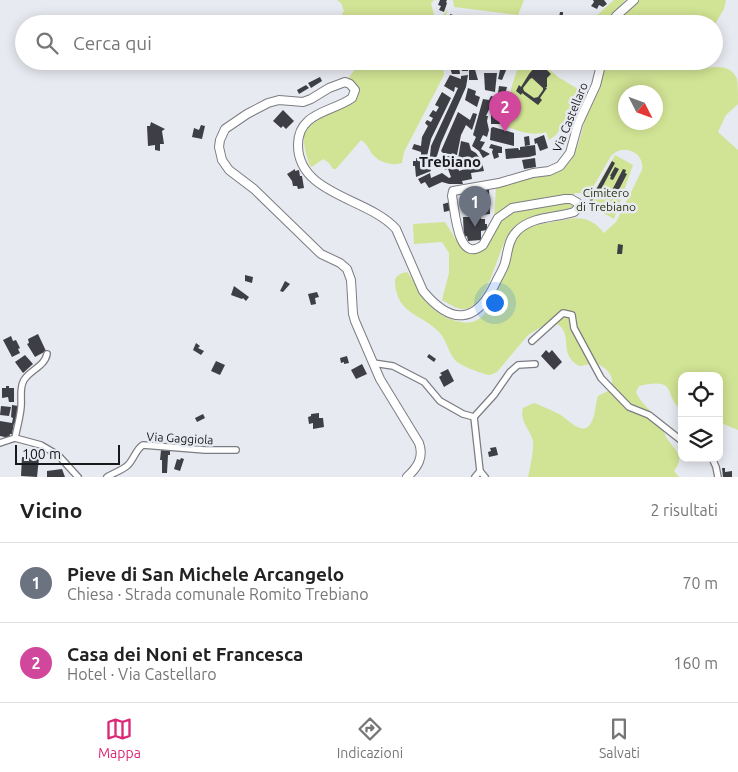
<!DOCTYPE html>
<html lang="it">
<meta charset="utf-8">
<style>
:root{--surface:#fff;--page:#f2f2f2;--text:#222;--muted:#767676;--line:#e0e0e0;--accent:#db2777}
body{margin:0;font-family:Ubuntu,sans-serif;background:var(--page);color:var(--text)}
.controls{position:absolute;right:15px;bottom:15px;display:grid;overflow:hidden;border-radius:10px;box-shadow:0 2px 12px #0003}
.controls button{width:45px;height:45px;display:grid;place-items:center;padding:0;border:0;border-bottom:1px solid var(--line);background:var(--surface);color:var(--text);font:25px sans-serif}
.compass{position:absolute;left:618px;top:85px;width:45px;height:45px;border-radius:50%;background:var(--surface);box-shadow:0 2px 12px #0003;rotate:132deg}
.scale{position:absolute;left:15px;bottom:12px;width:105px;box-sizing:border-box;padding-left:5px;border:2px solid #18191b;border-top:0;font-size:14px;line-height:18px;white-space:nowrap;color:#18191b;-webkit-text-stroke:4px #e8eaf1;paint-order:stroke}
.you{position:absolute;left:494px;top:302px;width:18px;height:18px;margin:-12px;border:4px solid #fff;border-radius:50%;background:#1a73e8;box-shadow:0 0 0 8px #1a73e833}
.badge{display:grid;place-items:center;width:32px;height:32px;border-radius:50%;background:var(--accent);color:#fff;font-size:16px;font-weight:700}
.pin{position:absolute;translate:-50% -41px;filter:drop-shadow(0 1px 2px #0008)}
.pin::after{content:'';position:absolute;top:26px;width:18px;height:15px;background:inherit;clip-path:polygon(0 0,100% 0,50% 100%)}
.list{margin:0;padding:0;list-style:none}
h2{display:flex;justify-content:space-between;align-items:center;height:65px;margin:0;padding:0 20px;font-size:21px}
h2 small{font-size:16px;font-weight:400;color:var(--muted)}
.list li{display:grid;grid-template-columns:32px 1fr auto;gap:15px;align-items:center;box-sizing:border-box;height:80px;padding:0 20px;border-top:1px solid var(--line)}
.list b{display:block;font-size:19px;white-space:nowrap}
.list p{margin:0;font-size:16px;white-space:nowrap;color:var(--muted)}
.list em{font-size:16px;font-style:normal;color:var(--muted)}
.icon{flex:none;width:28px;height:28px;fill:none;stroke:currentColor;stroke-width:2;stroke-linecap:round;stroke-linejoin:round}
.map{position:relative;flex:none;width:738px;height:477px;overflow:hidden}
.search{position:absolute;background:var(--surface);box-shadow:0 2px 12px #0003;left:15px;right:15px;top:15px;height:55px;display:flex;align-items:center;gap:12px;box-sizing:border-box;padding:0 18px;border-radius:28px;color:var(--muted);font-size:19px}
.sheet{height:225px;background:var(--surface)}
nav{display:flex;justify-content:space-around;align-items:center;box-sizing:border-box;height:70px;border-top:1px solid var(--line);background:var(--surface);font-size:14px;color:var(--muted)}
nav a{display:grid;justify-items:center;gap:2px}
nav .on{color:var(--accent)}
.map>svg:first-child{display:block}
</style>
<div class="map">
<svg width="738" height="477" viewBox="0 0 738 477">
<rect width="100%" height="100%" fill="#e8eaf1"/>
<g fill="#d1e394" fill-rule="evenodd">
<polygon points="337,0 434,0 431,3 434,15 438,22 448,9 444,24 336,24 344,11 341,3"/>
<polygon points="453,0 524,0 518,15 454,7"/>
<polygon points="614,0 625,0 608,24 592,24 596,16"/>
<polygon points="634,0 726,0 724,9 714,26 714,24 619,24"/>
<path d="M353,61H442L444,75L404,152L402,163C393,166 381,163 374,156C369,151 368,144 361,140L336,169H333L329,163L323,159L312,167L310,166C307,157 303,145 304,136C306,121 337,112 348,105C351,102 353,99 356,97L349,77L357,67Z"/>
<path d="M520,61L530,69L537,62L540,61L558,77L583,92L582,112L601,61H691L697,70C711,67 730,62 737,79C738,85 738,97 738,104L726,115L718,132L738,150V430L719,422V376H682V411C662,395 680,377 639,386L636,392C641,405 653,411 660,422C664,428 664,435 668,440C677,452 685,457 674,471L679,477H528C530,468 534,450 533,441C530,429 519,421 523,408L534,403C542,406 551,410 559,414C567,418 583,438 591,423C596,415 595,404 598,396C601,394 607,392 609,390C618,379 606,366 596,364C590,363 585,366 579,366C555,352 578,331 551,321L528,335L497,372C495,373 493,374 490,375C484,375 459,365 455,360C448,352 447,341 440,333C424,315 397,315 395,283C394,276 401,273 407,272C416,283 421,298 431,307C440,315 449,320 461,322C501,331 501,248 524,231C535,223 551,223 564,220C581,216 593,219 604,233L616,222L642,170C645,152 623,143 611,156L586,199L582,193H575L573,196C545,193 519,205 494,217L496,188L499,183L549,171C574,176 581,135 585,118L577,106C559,118 566,130 549,140L546,132C533,136 521,132 508,127L511,89ZM626,92H656V122H626Z"/>
<polygon points="615,155 633,165 614,219 587,204"/>
<path d="M561,202L571,203L573,205V208L531,218C520,222 510,230 505,241C497,256 486,308 464,309C457,310 448,303 442,300L449,273V253L442,242L414,244L413,224L445,222L460,246L471,251L504,219L513,213Z"/>
</g>
<g fill="#3d3f45" fill-rule="evenodd">
<polygon points="440,0 447,0 446,2 447,3 444,12 439,10 441,6 438,5"/>
<polygon points="593,0 604,0 607,4 603,7 599,5 597,9 591,6 594,2"/>
<polygon points="560,12 563,12 563,24 558,22"/>
<polygon points="450,14 462,18 459,24 450,24"/>
<polygon points="448,61 458,61 460,74 452,74"/>
<polygon points="460,61 468,61 468,71 462,71"/>
<polygon points="486,61 497,61 497,67 490,67 489,63 486,63"/>
<polygon points="502,61 509,63 502,80 498,79"/>
<path d="M539,62L551,74L547,78V87H545L547,88L540,98L542,100L538,105L522,93L521,95L516,91L519,85L521,87L529,74ZM532,78L543,88V90L538,97L534,98L524,91L523,88L530,79Z"/>
<polygon points="471,66 474,66 478,80 469,80 469,68 471,68"/>
<polygon points="484,73 497,73 495,92 485,90"/>
<polygon points="450,75 461,79 461,76 468,75 466,87 441,143 436,159 442,159 443,164 435,163 436,166 433,166 431,158 426,160 431,171 416,177 415,166 413,166 413,161 416,161 416,158 421,158 421,152 412,149 414,144 421,146 422,137 428,126 425,123 427,120 431,122 433,118 429,116 433,110 436,112 439,107 435,105 442,92 451,98 431,139 427,156 430,156 431,146 458,88 455,87 454,92 444,86"/>
<polygon points="320,77 322,81 311,88 308,83"/>
<polygon points="306,85 309,88 299,94 297,90"/>
<polygon points="499,86 507,87 505,95 498,93"/>
<polygon points="468,88 476,91 475,95 480,97 477,107 465,100"/>
<polygon points="491,96 495,97 486,116 488,116 487,121 489,130 487,137 483,135 480,141 485,142 481,149 490,154 483,158 479,151 472,146 476,137 473,135 483,99 489,100"/>
<polygon points="283,110 294,121 286,129 283,126 281,128 273,121"/>
<polygon points="458,112 470,120 473,113 477,114 475,121 472,130 466,125 461,135 457,155 443,153 441,151"/>
<polygon points="491,113 502,116 501,124 491,124"/>
<polygon points="151,122 165,129 162,131 164,144 160,144 160,151 155,150 155,145 148,146 147,126 150,126"/>
<polygon points="201,125 205,126 202,139 192,137 194,128 199,130"/>
<polygon points="493,127 514,133 514,146 490,140 491,128"/>
<polygon points="544,135 548,148 540,151 537,143 535,144 534,139"/>
<polygon points="529,136 530,145 525,146 524,137"/>
<polygon points="461,141 469,143 471,150 476,153 481,160 472,165 468,157 470,167 460,169 458,159"/>
<polygon points="491,144 502,147 502,153 498,153 499,157 494,159 492,152 493,149 489,148"/>
<polygon points="535,145 536,155 529,157 506,159 505,149 518,148 519,150 520,150 520,147"/>
<polygon points="448,156 457,158 459,171 482,163 484,171 471,173 472,179 462,181 463,184 449,184 442,182 429,188 425,182 421,184 418,179 430,173 431,178 442,173 449,178 451,177 448,169 445,170 443,165 450,164 450,160 442,160 442,157"/>
<polygon points="535,158 536,167 524,169 522,160"/>
<polygon points="612,161 615,163 598,195 596,194 590,205 588,204"/>
<polygon points="615,167 619,169 613,180 610,179 611,176 610,176"/>
<polygon points="295,169 295,171 299,170 300,176 302,176 304,188 298,189 297,186 293,186 292,181 287,174"/>
<polygon points="623,169 626,170 625,173 627,174 615,197 613,196 612,198 609,196"/>
<polygon points="489,189 490,214 480,215 479,190"/>
<polygon points="450,202 452,210 444,212 443,204"/>
<polygon points="463,217 480,217 481,219 485,219 485,224 487,224 487,230 481,231 481,240 468,241 467,236 464,237"/>
<polygon points="618,244 623,245 622,254 617,254"/>
<polygon points="245,275 253,277 252,283 245,281"/>
<polygon points="285,281 290,284 283,292 280,291"/>
<polygon points="234,286 249,297 246,301 243,298 242,299 231,295"/>
<polygon points="317,292 319,297 315,298 316,304 311,305 308,294"/>
<polygon points="38,334 46,351 35,357 27,344 29,343 28,339"/>
<polygon points="11,336 13,341 16,340 20,348 18,349 20,353 12,357 3,340"/>
<polygon points="196,343 200,346 198,348 204,351 201,355 193,350"/>
<polygon points="546,350 549,353 552,350 562,362 554,370 541,356"/>
<polygon points="429,354 436,359 434,362 427,357"/>
<polygon points="25,355 33,364 23,373 15,362"/>
<polygon points="347,356 349,363 344,364 344,362 341,363 340,358"/>
<polygon points="216,361 225,365 220,375 211,371"/>
<polygon points="362,364 367,374 356,379 351,370"/>
<polygon points="448,369 454,381 444,387 439,377 442,375 440,373"/>
<polygon points="6,386 9,386 9,388 14,388 14,402 9,402 8,397 2,398 2,388 6,388"/>
<polygon points="12,405 18,406 17,423 14,423 12,434 10,434 9,438 0,436 0,421 12,423 13,418 11,417"/>
<polygon points="1,406 11,407 9,416 0,415"/>
<polygon points="319,413 319,418 323,418 324,427 313,429 313,423 309,424 308,417 311,416 311,414"/>
<polygon points="203,414 205,418 197,422 195,418"/>
<polygon points="496,447 498,455 489,457 488,452 491,451 490,448"/>
<polygon points="161,450 170,451 170,455 168,455 167,473 162,473 162,460 160,460"/>
<polygon points="22,457 39,458 37,477 21,476"/>
<polygon points="181,458 184,459 180,471 174,469 177,459 180,460"/>
<polygon points="722,468 725,468 725,472 732,471 732,477 723,477"/>
<polygon points="62,469 65,477 47,477 47,471"/>
</g>
<g fill="none" stroke-linecap="round" stroke-linejoin="round">
<defs>
<g id="minor">
<polyline points="532,341 563,313 572,315 574,328 601,378 629,407 649,415 682,441"/>
<polyline points="373,363 393,366 424,382 440,401 463,414 474,417 494,395 510,372 518,365 535,364"/>
<polyline points="474,417 480,471 475,477"/>
<path d="M15,438C17,428 20,418 21,407C22,398 19,388 24,380C30,370 45,366 47,354"/>
<polyline points="0,443 15,438 41,445 58,455 78,477"/>
<polyline points="712,458 716,467 718,477"/>
<polyline points="480,471 485,477"/>
<path d="M107,477C113,473 123,470 128,465C134,459 136,449 143,445L205,450H236"/>
</g>
<g id="tertiary">
<polyline points="613,24 616,16 634,0"/>
<path d="M407,477C418,467 424,457 419,443L380,379L355,321L353,314L351,280L347,269L340,263L321,254L254,189L229,170L222,160L219,147L220,140L225,129L247,114L268,103L279,100L303,102L311,99L329,88L345,82L350,84L355,90L352,98C338,108 320,110 308,121C300,128 298,136 298,145C298,195 369,198 396,229L423,291C451,325 476,324 495,284C498,277 503,270 505,263C508,252 508,240 517,231C532,216 555,218 574,212L578,208V203L571,199H565L512,208L498,218L483,245C457,265 455,209 452,196L453,191L499,183L533,173L549,171L560,166L570,153L578,124L596,85L602,61"/>
</g>
</defs>
<use href="#minor" stroke="#7b7d83" stroke-width="8"/>
<use href="#tertiary" stroke="#7b7d83" stroke-width="10"/>
<use href="#minor" stroke="#fff" stroke-width="5.5"/>
<use href="#tertiary" stroke="#fff" stroke-width="8"/>
</g>
<g text-anchor="middle" dominant-baseline="central" stroke-width="5" stroke-linejoin="round" paint-order="stroke">
<g font-size="12" fill="#18191b" stroke="#e8eaf1">
<text transform="translate(570 117) rotate(-68)">Via Castellaro</text>
<text transform="translate(180 438) rotate(3)">Via Gaggiola</text>
</g>
<g font-size="12" fill="#2b320c" stroke="#e8eaf1">
<text x="606" y="192">Cimitero<tspan x="606" dy="14">di Trebiano</tspan></text>
</g>
<g font-size="15" font-weight="bold" fill="#18191b" stroke="#e8eaf1">
<text x="450" y="161">Trebiano</text>
</g>
</g>
</svg>
<div class="controls">
<button><svg class="icon" aria-label="locate" viewBox="0 0 24 24"><circle cx="12" cy="12" r="6"/><path d="M12 2v4M12 18v4M2 12h4M18 12h4"/></svg></button>
<button><svg class="icon" aria-label="layers" viewBox="0 0 24 24"><path d="M12 4l9 5-9 5-9-5zM3 14l9 5 9-5"/></svg></button>
</div>
<svg class="compass" viewBox="-18 -18 36 36"><path d="M0-13l5 13h-10z" fill="#e53935"/><path d="M0 13l5-13h-10z" fill="#767676"/></svg>
<div class="scale">100 m</div>
<div class="you"></div>
<div class="pin badge" style="left:475px;top:227px;background:#6b7280">1</div>
<div class="pin badge" style="left:505px;top:132px;background:#d1479c">2</div>
<div class="search"><svg class="icon" aria-label="search" viewBox="0 0 24 24"><circle cx="10" cy="10" r="6"/><path d="M15 15l6 6"/></svg>Cerca qui</div>
</div>
<section class="sheet">
<h2>Vicino<small>2 risultati</small></h2>
<ul class="list">
<li><span class="badge" style="background:#6b7280">1</span><div><b>Pieve di San Michele Arcangelo</b><p>Chiesa · Strada comunale Romito Trebiano</p></div><em>70 m</em></li>
<li><span class="badge" style="background:#d1479c">2</span><div><b>Casa dei Noni et Francesca</b><p>Hotel · Via Castellaro</p></div><em>160 m</em></li>
</ul>
</section>
<nav>
<a class="on"><svg class="icon" aria-label="map" viewBox="0 0 24 24"><path d="M3 6l6-2 6 2 6-2v14l-6 2-6-2-6 2zM9 4v14M15 6v14"/></svg>Mappa</a>
<a><svg class="icon" aria-label="directions" viewBox="0 0 24 24"><path d="M12 3l9 9-9 9-9-9zM9 14v-3h6M13 9l2 2-2 2"/></svg>Indicazioni</a>
<a><svg class="icon" aria-label="saved" viewBox="0 0 24 24"><path d="M7 4h10v16l-5-4-5 4z"/></svg>Salvati</a>
</nav>
